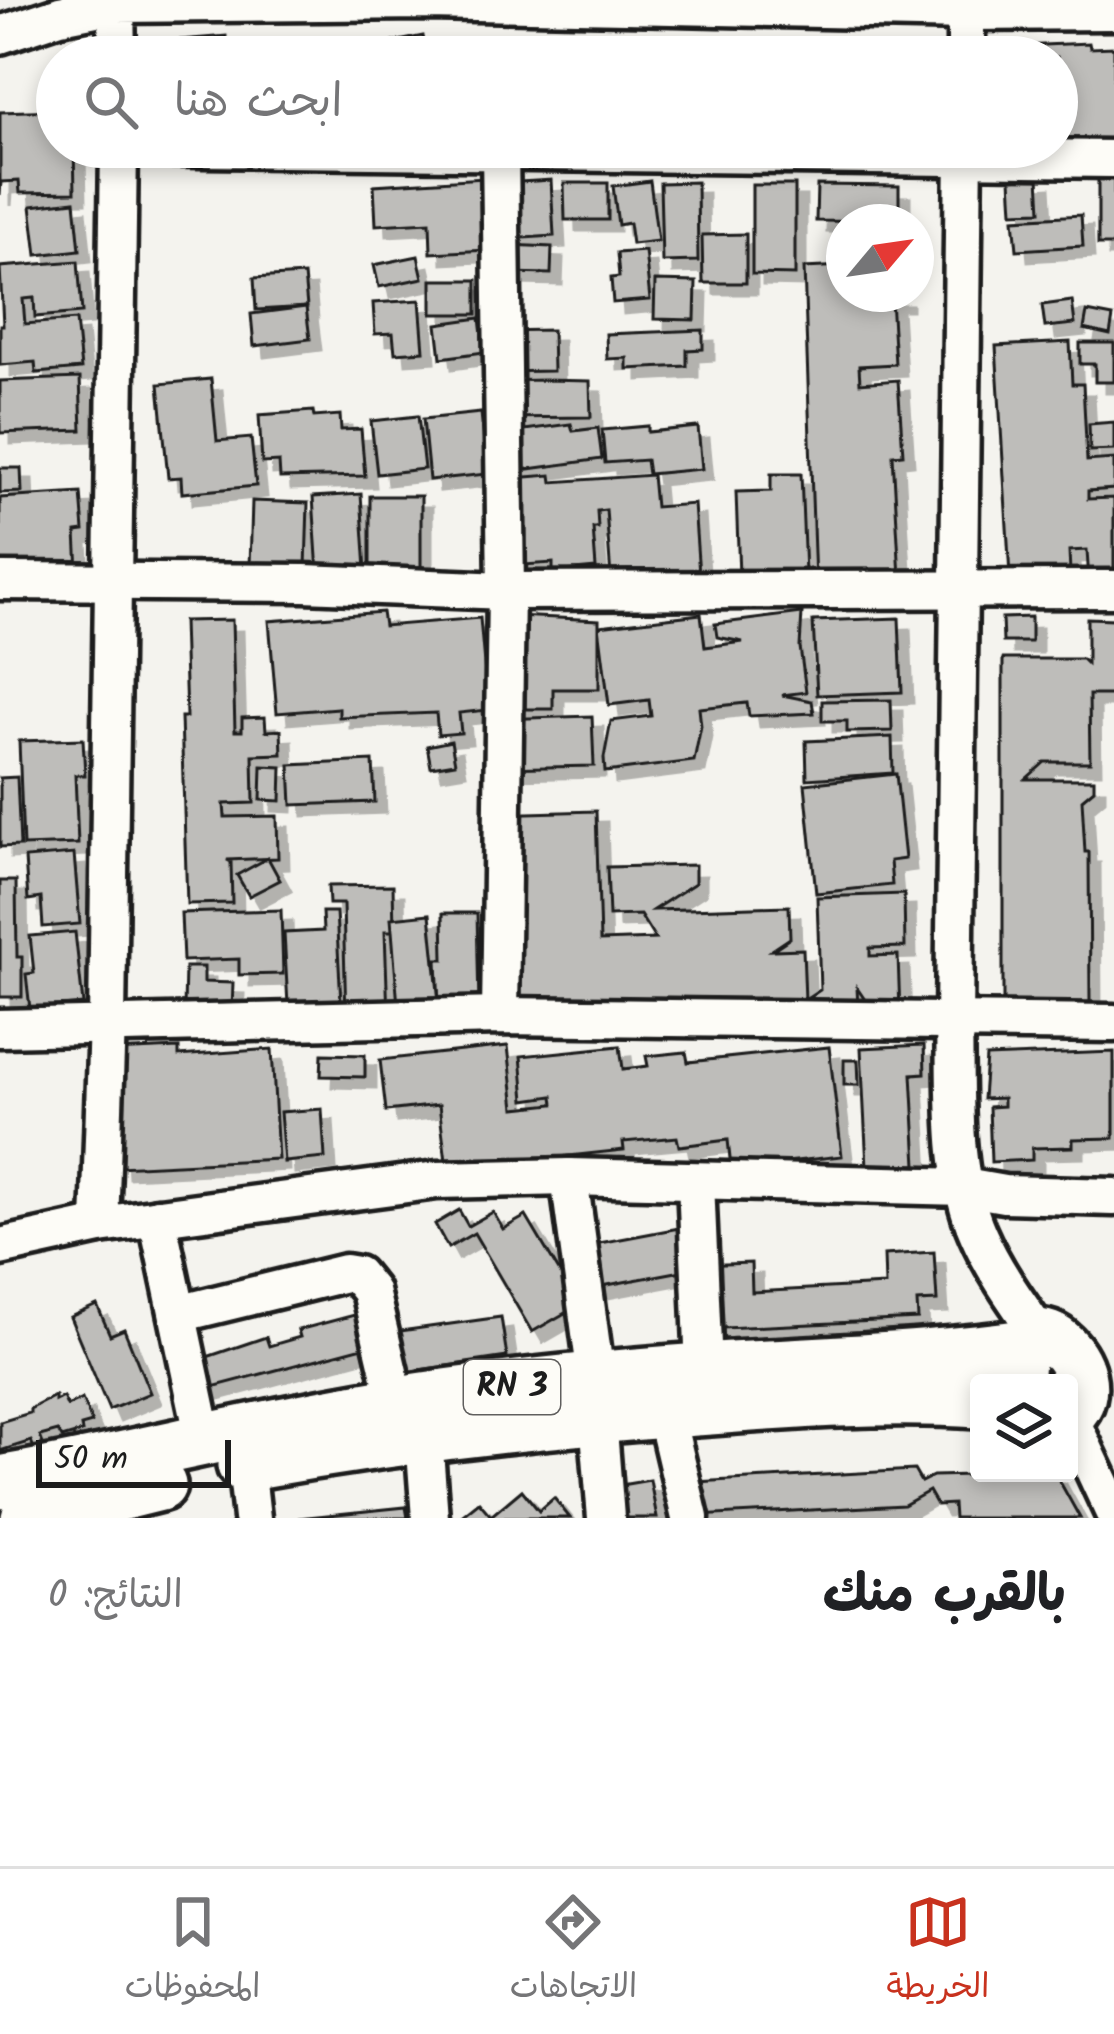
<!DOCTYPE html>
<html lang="ar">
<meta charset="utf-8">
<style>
:root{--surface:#fff;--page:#f2f2f2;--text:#202124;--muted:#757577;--line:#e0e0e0;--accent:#c8321e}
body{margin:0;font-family:Kalam,"Playpen Sans Arabic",sans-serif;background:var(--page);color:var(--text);direction:rtl}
.controls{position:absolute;right:36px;bottom:36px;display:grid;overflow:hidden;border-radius:12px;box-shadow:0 6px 18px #0003}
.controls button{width:108px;height:108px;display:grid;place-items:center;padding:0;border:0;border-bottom:3px solid var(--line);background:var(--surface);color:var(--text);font:60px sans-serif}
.compass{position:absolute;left:826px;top:204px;width:108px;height:108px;border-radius:50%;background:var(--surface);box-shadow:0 6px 18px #0003;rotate:61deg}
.scale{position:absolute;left:36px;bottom:30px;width:195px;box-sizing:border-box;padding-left:12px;border:6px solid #1c1c1c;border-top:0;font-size:33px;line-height:42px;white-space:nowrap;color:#1c1c1c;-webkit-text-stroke:9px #fdfcf7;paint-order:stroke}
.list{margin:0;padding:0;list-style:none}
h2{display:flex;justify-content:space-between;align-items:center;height:156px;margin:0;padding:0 48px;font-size:51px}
h2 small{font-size:39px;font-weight:400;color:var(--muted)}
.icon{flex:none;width:66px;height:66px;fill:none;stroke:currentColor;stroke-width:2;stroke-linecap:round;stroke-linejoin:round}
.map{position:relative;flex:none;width:1114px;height:1518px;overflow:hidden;direction:ltr}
.search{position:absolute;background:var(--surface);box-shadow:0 6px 18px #0003;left:36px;right:36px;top:36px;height:132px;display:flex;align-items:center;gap:30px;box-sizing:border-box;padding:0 42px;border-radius:66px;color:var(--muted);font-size:45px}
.sheet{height:348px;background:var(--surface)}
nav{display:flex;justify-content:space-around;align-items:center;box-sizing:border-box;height:168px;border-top:3px solid var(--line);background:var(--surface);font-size:33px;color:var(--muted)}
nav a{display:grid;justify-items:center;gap:6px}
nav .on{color:var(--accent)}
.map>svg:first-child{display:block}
</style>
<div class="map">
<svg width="1114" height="1518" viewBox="0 0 1114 1518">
<defs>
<filter id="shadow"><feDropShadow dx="11" dy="11" stdDeviation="0" flood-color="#0004"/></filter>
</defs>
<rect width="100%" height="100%" fill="#f4f3ee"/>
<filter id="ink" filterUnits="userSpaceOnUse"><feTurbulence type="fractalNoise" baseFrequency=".00833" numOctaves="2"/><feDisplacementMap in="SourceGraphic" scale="24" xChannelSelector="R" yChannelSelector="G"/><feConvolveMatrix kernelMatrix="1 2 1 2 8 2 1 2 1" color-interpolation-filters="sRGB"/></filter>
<g filter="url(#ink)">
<g fill="#bebdba" stroke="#1c1c1c" stroke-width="3" filter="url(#shadow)">
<polygon points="226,36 228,57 120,57 119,45"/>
<polygon points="423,36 427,57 334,57 332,44 357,39 359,49"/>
<polygon points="483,40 484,57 431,57 431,43"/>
<polygon points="684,40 686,57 620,57 619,47"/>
<polygon points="813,40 815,57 732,57 731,51"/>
<polygon points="598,41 599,57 494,57 493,48"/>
<polygon points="1012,43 1013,57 960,57 959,47"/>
<polygon points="1089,43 1090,48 1114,47 1114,148 1057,147 1057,57 1021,57 1020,46"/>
<polygon points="317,44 318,57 245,57 245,50"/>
<polygon points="821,46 899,47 899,57 820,57"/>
<polygon points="57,110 57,147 74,147 75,192 20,193 19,181 1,182 0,195 0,112"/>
<rect x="1098" y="176" width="16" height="69"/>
<polygon points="1039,177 1041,211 1013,212 1011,179"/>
<polygon points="484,178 488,250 431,253 430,222 376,225 374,185"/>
<polygon points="551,180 554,236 508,239 504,183"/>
<polygon points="650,181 658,241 632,244 629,223 618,225 613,186"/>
<polygon points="697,182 698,261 662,262 660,183"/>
<polygon points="564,183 608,183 608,220 565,220"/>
<polygon points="752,185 795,185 795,275 752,274"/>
<polygon points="817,185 899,186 899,222 816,221"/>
<polygon points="75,201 80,250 37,255 31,206"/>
<polygon points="1081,215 1083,246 1017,250 1014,219"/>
<polygon points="746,234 746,283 703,283 702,235"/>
<polygon points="508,245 552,247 551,274 507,273"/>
<polygon points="645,251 650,300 613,303 611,278 619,277 617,253"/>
<polygon points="418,256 423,278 379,287 374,265"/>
<polygon points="78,261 82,313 35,317 34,298 23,299 25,324 76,320 81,369 36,373 35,362 0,365 0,325 3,325 0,267"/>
<polygon points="844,266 844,294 901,294 901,299 891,299 895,364 859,366 860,383 898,380 903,454 893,455 900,577 815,582 804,268"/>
<polygon points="304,275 307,307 256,310 254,278"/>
<rect x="432" y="280" width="45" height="34"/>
<polygon points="655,281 696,282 695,320 654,319"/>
<polygon points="420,300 424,351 395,353 393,333 375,334 373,303"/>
<polygon points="1072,301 1075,324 1045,327 1042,305"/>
<polygon points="306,307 310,339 254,346 251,314"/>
<polygon points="1087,312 1113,317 1110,335 1084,329"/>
<polygon points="480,318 484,352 441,358 437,324"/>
<polygon points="552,330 553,371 497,372 496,331"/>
<polygon points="703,330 703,349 687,350 687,366 627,369 627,358 607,359 606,334"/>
<polygon points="1070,342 1072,384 1083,384 1087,461 1114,459 1114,489 1088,491 1088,499 1114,498 1114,581 1089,582 1087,550 1069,551 1070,572 1010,576 996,346"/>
<polygon points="1080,343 1114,343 1114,382 1095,382 1095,364 1080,364"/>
<polygon points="80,378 82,430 0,433 0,381"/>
<polygon points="211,379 217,441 251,438 256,486 182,493 181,477 168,478 159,384"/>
<polygon points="544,380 590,381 591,417 498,418 498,381"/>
<polygon points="313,411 314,417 340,415 341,430 361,429 365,476 280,478 279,462 262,463 259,415"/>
<polygon points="481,413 487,474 429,480 423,419"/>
<polygon points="418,416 424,469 377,474 371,421"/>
<polygon points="1114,422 1114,450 1090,451 1089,424"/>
<polygon points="571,424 573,431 598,428 602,459 507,472 501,433"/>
<polygon points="648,426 648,432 698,427 702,469 648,474 646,460 605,463 602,430"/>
<polygon points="0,468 21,468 22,492 0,493"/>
<polygon points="771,474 801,474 805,574 739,576 736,492 771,491"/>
<polygon points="551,475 552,482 652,475 655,507 694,504 699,575 611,577 606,510 597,511 598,528 593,528 596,568 553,572 553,563 508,566 501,479"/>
<polygon points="81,493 84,531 76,532 78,571 0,575 0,498"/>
<polygon points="361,494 366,570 318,573 313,497"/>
<rect x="370" y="496" width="51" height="76"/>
<polygon points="252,501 308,503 306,568 250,567"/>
<polygon points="382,612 384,626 480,618 488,710 459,713 461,733 438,735 436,713 339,717 339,708 277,713 269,621"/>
<polygon points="802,613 800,647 806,692 782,695 812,701 814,713 749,716 747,703 699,708 701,726 694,761 605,772 604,758 611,721 651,716 649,700 609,705 599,626 701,614 705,647 743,642 717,637 715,624"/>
<polygon points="494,615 599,620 599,689 553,689 553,709 495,709"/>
<polygon points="1031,617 1031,642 1003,642 1002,618"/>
<polygon points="899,618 902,692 817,695 813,621"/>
<polygon points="1087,618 1114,619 1114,695 1089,695 1090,762 1045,762 1026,779 1094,779 1094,789 1082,799 1085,852 1089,852 1090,1003 1081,1011 1003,1006 1003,659 1082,659 1087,664"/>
<polygon points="232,620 235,731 242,731 242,718 265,717 266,731 281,730 282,754 253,755 254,803 224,804 225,817 277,816 278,858 227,860 231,862 232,903 187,904 181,717 186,717 183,621"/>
<polygon points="891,700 892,731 847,732 847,721 822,721 822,701"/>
<polygon points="592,716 594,766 498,768 497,719"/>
<polygon points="892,737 893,773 807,779 806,741"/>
<polygon points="83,739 85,775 75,775 78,844 23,846 19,741"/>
<polygon points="451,741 455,763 431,767 427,746"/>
<polygon points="373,761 375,802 292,805 290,765"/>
<polygon points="262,766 282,767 281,801 261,800"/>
<polygon points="896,774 905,859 890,861 892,885 816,893 805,784"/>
<polygon points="17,777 20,846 0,847 0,778"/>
<polygon points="596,811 600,941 655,939 640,915 609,916 607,867 695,865 695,883 653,910 789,906 790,938 772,950 803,949 805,1000 820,990 817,897 904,894 905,947 870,948 870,956 898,955 900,1012 874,1013 857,988 858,1007 495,1018 493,814"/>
<polygon points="74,854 80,924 43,927 41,898 28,900 25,858"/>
<polygon points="268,858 280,880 249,896 237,875"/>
<polygon points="0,881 16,881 17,957 22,957 22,997 0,997"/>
<polygon points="393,885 394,931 385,931 388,1016 346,1017 343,904 329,904 328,886"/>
<polygon points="281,910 283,974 239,975 239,959 183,961 181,913"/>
<polygon points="322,912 336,912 341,1002 288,1005 284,933 323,931"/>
<polygon points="443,913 477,913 479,1007 439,1008 437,959 444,959"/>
<polygon points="430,914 439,1002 398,1006 391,918"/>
<polygon points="75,932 83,1004 30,1009 26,974 34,973 30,936"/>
<polygon points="185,967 204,967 204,982 233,983 232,1011 184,1009"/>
<polygon points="924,1045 925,1073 912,1074 917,1165 867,1167 861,1048"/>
<polygon points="508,1046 515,1108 554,1104 553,1096 525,1100 521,1056 620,1046 623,1069 648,1066 646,1056 686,1052 688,1062 829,1047 842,1156 731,1168 728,1140 679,1146 677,1137 623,1142 624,1150 447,1169 439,1105 386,1111 380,1060"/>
<polygon points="179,1048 179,1056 272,1049 278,1159 118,1167 112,1051"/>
<polygon points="1114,1052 1114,1138 1073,1139 1073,1147 1032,1148 1032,1160 991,1162 989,1107 1003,1106 1003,1098 983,1099 986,1057"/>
<polygon points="322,1054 365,1055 365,1077 321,1076"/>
<polygon points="844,1060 858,1060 859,1085 844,1085"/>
<polygon points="322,1109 325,1158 284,1162 280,1112"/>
<polygon points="459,1210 468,1226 493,1212 503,1229 526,1216 579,1305 532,1332 474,1233 448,1248 435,1224"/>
<polygon points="679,1228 687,1270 581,1290 573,1248"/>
<polygon points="934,1252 937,1301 917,1302 918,1319 702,1329 699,1265 751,1263 752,1292 885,1285 884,1255"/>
<polygon points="97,1305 110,1335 124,1329 150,1393 109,1410 70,1317"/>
<polygon points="358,1314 367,1346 205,1389 198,1360 266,1337 269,1346 300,1337 298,1330"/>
<polygon points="501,1317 507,1357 392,1374 386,1333"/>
<polygon points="55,1396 55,1401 63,1397 67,1406 82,1399 92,1423 81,1426 82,1432 62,1438 58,1431 40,1436 43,1444 34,1448 31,1441 0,1451 0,1422 30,1413 30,1409"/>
<polygon points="914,1470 921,1482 933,1476 1055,1473 1080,1518 954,1518 953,1504 937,1505 929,1491 904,1505 679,1517 677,1483"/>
<polygon points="650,1480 657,1518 603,1518 598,1489"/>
<polygon points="522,1490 539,1511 554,1498 570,1518 459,1518 479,1502 491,1516"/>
<polygon points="406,1507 408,1518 298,1518"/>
</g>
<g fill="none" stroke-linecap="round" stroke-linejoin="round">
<defs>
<g id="minor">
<polyline points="0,35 60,15 116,4 115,0"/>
<polyline points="117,57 116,4 428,1 967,12 1114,11"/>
<polyline points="966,57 966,0"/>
<path d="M964,147L954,1021C956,1089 950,1171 978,1234C994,1271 1019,1305 1042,1338"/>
<polyline points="0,581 304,583 506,591 1114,589"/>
<polyline points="500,1016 506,591 500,149"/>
<polyline points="0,1028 500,1016 1114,1023"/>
<polyline points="569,1177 596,1377"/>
<polyline points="696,1182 704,1369"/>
<polyline points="157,1217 204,1439"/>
<polyline points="100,1225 107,1022 119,147 1114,159"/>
<polyline points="0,1247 100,1225 437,1180 569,1177 964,1187 1004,1194 1114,1197"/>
<polyline points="178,1314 345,1273 357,1275 370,1291 396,1402"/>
<polyline points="665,1412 690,1518"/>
<polyline points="1069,1416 1114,1513"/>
<polyline points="598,1418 606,1518"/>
<polyline points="424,1437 430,1518"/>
<polyline points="246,1465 252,1518"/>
</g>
<g id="highway">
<path d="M1018,1383C1015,1279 1114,1372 1069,1414"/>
<path d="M243,1465C393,1438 544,1420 696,1410C791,1403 884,1396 979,1402"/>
<path d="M0,1482C159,1453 315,1410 476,1391C573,1379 670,1370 768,1365C856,1360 944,1357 1032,1344"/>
<polyline points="27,1518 160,1485"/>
</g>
</defs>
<use href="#minor" stroke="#1c1c1c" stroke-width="45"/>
<use href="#highway" stroke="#1c1c1c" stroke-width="60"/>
<use href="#minor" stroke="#fdfcf7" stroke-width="36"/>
<use href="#highway" stroke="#fdfcf7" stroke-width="51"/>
</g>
</g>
<g text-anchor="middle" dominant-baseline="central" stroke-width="9" stroke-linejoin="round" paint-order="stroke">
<rect fill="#fdfcf7" stroke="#605f5e" stroke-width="3" x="464" y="1360" width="96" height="54" rx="9"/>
<g font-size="33" font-weight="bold" fill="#1c1c1c">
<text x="512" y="1387">RN 3</text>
</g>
</g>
</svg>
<div class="controls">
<button><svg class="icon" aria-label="layers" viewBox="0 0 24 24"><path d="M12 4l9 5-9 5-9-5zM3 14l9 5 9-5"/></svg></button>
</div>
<svg class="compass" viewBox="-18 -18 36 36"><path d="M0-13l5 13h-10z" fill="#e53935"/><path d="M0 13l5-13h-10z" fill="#757577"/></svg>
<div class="scale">50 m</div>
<div class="search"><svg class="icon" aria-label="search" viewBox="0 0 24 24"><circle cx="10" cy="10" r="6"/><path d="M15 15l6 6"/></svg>ابحث هنا</div>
</div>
<section class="sheet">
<h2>بالقرب منك<small>النتائج: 0</small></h2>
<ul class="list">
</ul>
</section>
<nav>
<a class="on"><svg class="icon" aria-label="map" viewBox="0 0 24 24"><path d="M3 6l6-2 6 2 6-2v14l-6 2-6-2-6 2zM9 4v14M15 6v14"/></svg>الخريطة</a>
<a><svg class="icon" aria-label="directions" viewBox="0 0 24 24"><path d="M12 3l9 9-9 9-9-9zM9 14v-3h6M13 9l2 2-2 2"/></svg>الاتجاهات</a>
<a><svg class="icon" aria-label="saved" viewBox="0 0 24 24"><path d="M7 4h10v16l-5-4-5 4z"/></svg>المحفوظات</a>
</nav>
